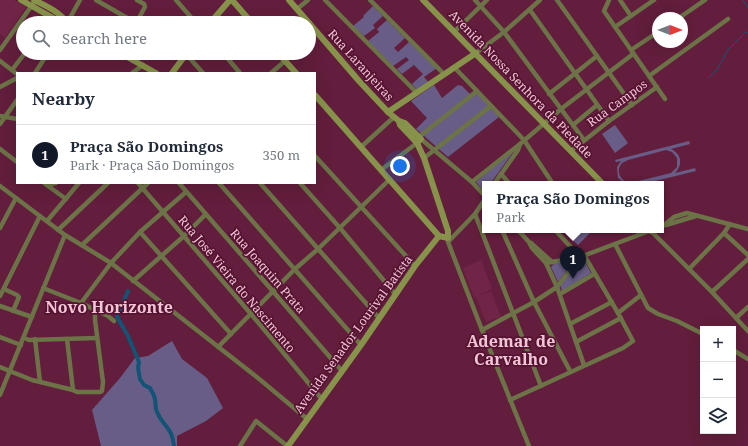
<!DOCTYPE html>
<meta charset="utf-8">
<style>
:root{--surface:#fff;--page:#f2f2f3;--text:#1f2937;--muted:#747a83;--line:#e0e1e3;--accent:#111827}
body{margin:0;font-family:"Noto Serif",serif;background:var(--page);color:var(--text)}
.controls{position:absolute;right:12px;bottom:12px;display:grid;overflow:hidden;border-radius:0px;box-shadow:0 4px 16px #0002}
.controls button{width:36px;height:36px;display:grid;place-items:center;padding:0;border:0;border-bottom:1px solid var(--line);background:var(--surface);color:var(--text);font:20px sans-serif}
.compass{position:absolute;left:652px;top:12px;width:36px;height:36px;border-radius:50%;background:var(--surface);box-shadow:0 4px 16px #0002;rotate:90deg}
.you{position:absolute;left:400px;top:166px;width:14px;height:14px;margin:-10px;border:3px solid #fff;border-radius:50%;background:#1a73e8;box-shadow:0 0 0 6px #1a73e833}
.badge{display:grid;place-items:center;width:26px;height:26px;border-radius:50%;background:var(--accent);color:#fff;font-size:13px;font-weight:700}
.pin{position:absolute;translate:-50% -33px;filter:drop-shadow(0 1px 2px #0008)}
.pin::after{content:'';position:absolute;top:21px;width:14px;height:12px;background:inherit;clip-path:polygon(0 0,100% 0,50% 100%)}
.popup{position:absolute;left:482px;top:181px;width:182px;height:52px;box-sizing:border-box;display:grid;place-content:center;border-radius:0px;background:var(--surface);filter:drop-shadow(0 1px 3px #0005);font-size:13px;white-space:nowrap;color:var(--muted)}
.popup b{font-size:15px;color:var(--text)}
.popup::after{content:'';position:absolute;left:50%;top:100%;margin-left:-8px;border:8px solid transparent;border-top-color:var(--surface)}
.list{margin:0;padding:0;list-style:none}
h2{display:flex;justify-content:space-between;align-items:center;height:52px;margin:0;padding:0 16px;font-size:17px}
h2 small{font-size:13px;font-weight:400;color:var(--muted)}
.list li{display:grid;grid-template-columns:26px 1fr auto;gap:12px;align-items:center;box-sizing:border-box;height:60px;padding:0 16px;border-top:1px solid var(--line)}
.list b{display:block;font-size:15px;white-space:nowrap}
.list p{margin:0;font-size:13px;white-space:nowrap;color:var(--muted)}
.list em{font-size:13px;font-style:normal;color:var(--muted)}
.icon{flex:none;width:22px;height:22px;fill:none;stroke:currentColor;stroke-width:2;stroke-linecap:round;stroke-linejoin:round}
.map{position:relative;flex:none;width:748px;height:446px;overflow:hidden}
.search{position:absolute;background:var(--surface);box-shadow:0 4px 16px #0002;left:16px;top:16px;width:300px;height:44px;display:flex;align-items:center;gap:10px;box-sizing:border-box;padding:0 14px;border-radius:22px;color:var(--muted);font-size:15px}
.panel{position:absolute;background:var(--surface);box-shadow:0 4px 16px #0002;left:16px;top:72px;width:300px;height:112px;border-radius:0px}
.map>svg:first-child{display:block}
</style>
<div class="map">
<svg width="748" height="446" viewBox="0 0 748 446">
<rect width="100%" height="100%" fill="#621e3c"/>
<g fill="#712546">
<polygon points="0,0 14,0 26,7 5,38 0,34"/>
<polygon points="481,260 492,289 477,296 491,291 501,317 486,322 476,297 474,298 463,268"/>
</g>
<g fill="#685d86" fill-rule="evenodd">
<polygon points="373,6 383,16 373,25 375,28 364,36 353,26 364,17 363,16"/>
<polygon points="387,20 405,38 394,48 398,52 409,42 437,68 424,77 429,83 418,91 412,84 423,74 414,65 402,74 397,69 409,60 406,57 393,66 368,41 379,32 377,29"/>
<polygon points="434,85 442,98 458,85 462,86 472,96 476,92 499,117 448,157 416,129 427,118 411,101"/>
<polygon points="615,125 628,143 615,153 602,134"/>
<path d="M689,141L690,144L671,149C682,154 683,165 675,173L695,168L696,171L643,184H626L618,178L617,167L621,161L616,162L615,160ZM666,150L672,152L677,158V167L671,173L630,183C622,181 618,176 619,168L622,163L628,160Z"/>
<polygon points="517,147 490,184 485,184 484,192 476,182"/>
<polygon points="572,230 593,230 578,245 567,235"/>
<polygon points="571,260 573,262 558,282 551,267 555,263"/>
<polygon points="581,260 584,260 591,273 562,291 560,285"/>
<polygon points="172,341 182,359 207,378 223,408 206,421 177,436 177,446 101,446 92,410 120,378 135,358 148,356"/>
</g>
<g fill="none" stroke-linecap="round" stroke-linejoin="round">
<g stroke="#125475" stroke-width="1">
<polyline points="743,0 748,8"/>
<polyline points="708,78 717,70 728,50 745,33 748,32"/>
</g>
<path stroke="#125475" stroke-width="4" d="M128,291L121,308L117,313V317L128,336L139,362L138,368L140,379L144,385L150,388C152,392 155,396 155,400C156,404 155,408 157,412C163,427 172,426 174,446"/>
<g stroke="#6c7347" stroke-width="4.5">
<polyline points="96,0 136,23 145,7 144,4 137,0"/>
<polyline points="176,0 196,23"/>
<polyline points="325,0 417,93"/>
<polyline points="370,0 444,74"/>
<polyline points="475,0 504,32 584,140"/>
<polyline points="557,0 632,105"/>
<polyline points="609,0 604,11 665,99"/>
<polyline points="620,0 631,16"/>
<polyline points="297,9 308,0"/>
<polyline points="530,10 609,121"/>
<polyline points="679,18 705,0"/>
<polyline points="46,23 50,16"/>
<polyline points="67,23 80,0"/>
<polyline points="615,27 654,0"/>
<polyline points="454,32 487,0"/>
<polyline points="0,50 35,1"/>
<polyline points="631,50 658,32"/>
<polyline points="185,53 203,73"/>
<polyline points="223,53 240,73"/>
<polyline points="476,53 504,32 540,0"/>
<polyline points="0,61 17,74"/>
<polyline points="454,67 524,140 553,184"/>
<polyline points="12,70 25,53"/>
<polyline points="35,73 48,53"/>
<polyline points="132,73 143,65"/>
<polyline points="271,73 285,61"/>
<polyline points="649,76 728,19"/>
<polyline points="0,87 17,78"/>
<polyline points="549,94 597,56"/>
<polyline points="0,116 17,119"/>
<polyline points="0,124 17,100"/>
<polyline points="573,125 597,105"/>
<polyline points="419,137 477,91"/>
<polyline points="421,139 472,182"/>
<polyline points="361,147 394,117"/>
<polyline points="0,149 17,162"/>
<polyline points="571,151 609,121 657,87"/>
<polyline points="315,156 415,266"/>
<polyline points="424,158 491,106"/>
<polyline points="381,170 417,143"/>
<polyline points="501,174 510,184"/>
<polyline points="44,183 66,199"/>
<polyline points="138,183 251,314 321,398"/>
<polyline points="179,183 342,371"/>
<polyline points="219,183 361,345"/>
<polyline points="260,183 379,318"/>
<polyline points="300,183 340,228 396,295"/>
<polyline points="494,184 518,150 520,144"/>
<polyline points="47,185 56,183"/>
<polyline points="0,186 65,235 111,263 258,378 306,418"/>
<polyline points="485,196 472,182 520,144 561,109 633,54"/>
<polyline points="475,214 541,386"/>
<polyline points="47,221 79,183"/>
<polyline points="666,225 696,216"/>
<polyline points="663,226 674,217 687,213 748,229"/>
<polyline points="0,228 16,198"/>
<polyline points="58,230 108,183"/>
<polyline points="502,230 534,302 570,371"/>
<polyline points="518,230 529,242 532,248 546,263 557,287 584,365"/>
<polyline points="555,230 580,257"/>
<polyline points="651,231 712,292 748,331"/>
<polyline points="140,232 231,334"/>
<polyline points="724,233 748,255"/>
<polyline points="448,238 448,242 482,330 529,446"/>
<polyline points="448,242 475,214 485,199"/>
<polyline points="531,243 552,262"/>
<polyline points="615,244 648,308 658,314 677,321 703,334"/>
<polyline points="82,245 148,183"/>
<polyline points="546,263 580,257 652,230"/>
<polyline points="689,269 724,233 730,224"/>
<polyline points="133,281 184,236 205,215"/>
<polyline points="43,288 81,303 108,316 114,321"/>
<polyline points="4,289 17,295 19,297 13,311"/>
<polyline points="712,292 748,259"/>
<polyline points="560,294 594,274"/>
<polyline points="0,296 40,216"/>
<polyline points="81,303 111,263 140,232 186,192"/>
<polyline points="0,306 32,317"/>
<polyline points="618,313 641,295"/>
<polyline points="736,318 748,307"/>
<polyline points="570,324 612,302"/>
<polyline points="482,330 534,302 557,287 580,257"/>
<polyline points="0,337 21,345"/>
<polyline points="24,338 29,340 97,338"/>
<polyline points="35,339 40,382"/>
<polyline points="67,339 73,390 77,392 100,392 102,391 103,382 95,320 95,311"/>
<polyline points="576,342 621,318"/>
<polyline points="218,347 295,269 318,249 390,179"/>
<polyline points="733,350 748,359"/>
<polyline points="0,367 32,380 73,390"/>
<polyline points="0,395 65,235"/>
<polyline points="510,400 623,348 633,341 618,313 584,255"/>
<polyline points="240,446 256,421 286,445"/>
</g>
<g stroke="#87924a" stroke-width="6">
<polyline points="21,0 62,23"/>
<path d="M34,0C46,6 60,12 67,23"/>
<polyline points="232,0 252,23"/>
<polyline points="289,0 309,23"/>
<polyline points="423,0 603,184"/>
<polyline points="210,23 230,0"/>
<polyline points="309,23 359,81 388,112 399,121 400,125 417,143 424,158 448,231 448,238 439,236"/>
<polyline points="120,53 156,73"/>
<polyline points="278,53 296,73"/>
<polyline points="172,73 187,53"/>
<polyline points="315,95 439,236"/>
<polyline points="388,112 476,53"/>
<polyline points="399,121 405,123 421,139 417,143"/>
<polyline points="650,230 651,231"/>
<polyline points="288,446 361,345 415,266 439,236"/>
</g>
</g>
<g text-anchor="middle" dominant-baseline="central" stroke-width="3.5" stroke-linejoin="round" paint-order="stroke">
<g font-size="12" fill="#f1c6d4" stroke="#561232">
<text transform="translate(361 65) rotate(48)">Rua Laranjeiras</text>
<text transform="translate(521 84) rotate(46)">Avenida Nossa Senhora da Piedade</text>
<text transform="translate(617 103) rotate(-36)">Rua Campos</text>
<text transform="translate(268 271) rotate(49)">Rua Joaquim Prata</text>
<text transform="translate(237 284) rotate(50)">Rua José Vieira do Nascimento</text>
<text transform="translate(353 334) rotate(-54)">Avenida Senador Lourival Batista</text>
</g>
<g font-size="16" font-weight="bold" fill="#f1c6d4" stroke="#561232">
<text x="109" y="307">Novo Horizonte</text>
<text x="511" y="341">Ademar de<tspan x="511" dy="18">Carvalho</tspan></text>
</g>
</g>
</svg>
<div class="controls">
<button>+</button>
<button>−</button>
<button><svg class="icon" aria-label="layers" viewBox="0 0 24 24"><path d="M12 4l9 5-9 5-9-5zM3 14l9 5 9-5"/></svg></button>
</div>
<svg class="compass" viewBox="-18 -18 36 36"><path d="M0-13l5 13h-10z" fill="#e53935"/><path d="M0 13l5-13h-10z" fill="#747a83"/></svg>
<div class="you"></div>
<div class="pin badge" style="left:573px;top:279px">1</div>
<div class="popup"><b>Praça São Domingos</b>Park</div>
<div class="search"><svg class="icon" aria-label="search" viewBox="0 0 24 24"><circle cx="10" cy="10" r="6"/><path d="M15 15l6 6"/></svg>Search here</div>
<section class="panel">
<h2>Nearby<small></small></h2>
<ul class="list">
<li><span class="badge">1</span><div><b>Praça São Domingos</b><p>Park · Praça São Domingos</p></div><em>350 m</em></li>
</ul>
</section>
</div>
